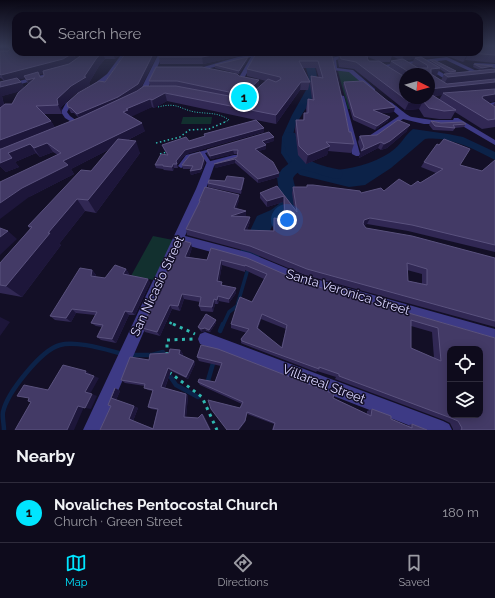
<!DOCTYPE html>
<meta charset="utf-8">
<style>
:root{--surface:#0e0b1c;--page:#171425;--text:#f1f3f6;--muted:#9b9ba3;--line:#2e2b3b;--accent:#00e5ff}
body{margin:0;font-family:Raleway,sans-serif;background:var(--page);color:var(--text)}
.controls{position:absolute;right:12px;bottom:12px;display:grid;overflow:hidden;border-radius:8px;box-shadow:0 2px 10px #0003}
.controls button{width:36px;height:36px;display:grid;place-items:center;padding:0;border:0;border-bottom:1px solid var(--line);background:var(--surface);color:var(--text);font:20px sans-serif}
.compass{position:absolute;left:399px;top:68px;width:36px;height:36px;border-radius:50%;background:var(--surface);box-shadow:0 2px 10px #0003;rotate:95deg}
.you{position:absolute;left:287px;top:220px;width:14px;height:14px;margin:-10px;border:3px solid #fff;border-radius:50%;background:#1a73e8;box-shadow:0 0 0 6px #1a73e833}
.badge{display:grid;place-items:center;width:26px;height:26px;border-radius:50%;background:var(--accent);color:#111;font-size:13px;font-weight:700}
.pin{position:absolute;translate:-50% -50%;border:2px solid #fff;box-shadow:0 1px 4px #0006}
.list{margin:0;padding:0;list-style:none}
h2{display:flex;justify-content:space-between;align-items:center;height:52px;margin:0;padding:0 16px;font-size:17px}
h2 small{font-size:13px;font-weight:400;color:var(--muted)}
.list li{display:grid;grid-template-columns:26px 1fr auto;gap:12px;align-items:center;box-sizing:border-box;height:60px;padding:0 16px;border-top:1px solid var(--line)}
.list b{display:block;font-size:15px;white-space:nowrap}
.list p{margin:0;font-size:13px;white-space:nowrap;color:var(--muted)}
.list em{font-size:13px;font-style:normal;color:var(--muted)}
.icon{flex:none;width:22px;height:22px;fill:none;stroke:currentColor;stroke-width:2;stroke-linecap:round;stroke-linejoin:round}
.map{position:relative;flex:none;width:495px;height:430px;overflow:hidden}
.search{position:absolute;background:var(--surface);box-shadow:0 2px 10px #0003;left:12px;right:12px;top:12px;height:44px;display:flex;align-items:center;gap:10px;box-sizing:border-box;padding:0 14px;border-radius:12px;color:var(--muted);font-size:15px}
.sheet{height:112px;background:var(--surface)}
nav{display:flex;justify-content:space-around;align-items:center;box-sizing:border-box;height:56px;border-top:1px solid var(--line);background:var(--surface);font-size:11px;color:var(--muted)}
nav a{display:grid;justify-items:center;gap:2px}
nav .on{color:var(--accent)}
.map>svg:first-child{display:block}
</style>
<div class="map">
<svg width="495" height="430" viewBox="0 0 495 430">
<rect width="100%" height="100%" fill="#130f26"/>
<g fill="#12302f">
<polygon points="338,71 349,71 395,112 348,109"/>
<polygon points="183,117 212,117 211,124 181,124"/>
<polygon points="153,236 173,240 154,280 131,276"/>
</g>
<path fill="#0c2248" d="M311,54C314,64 318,74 317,84C314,108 285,123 295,150C301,166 308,166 323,169C343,173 376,163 392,151C400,146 405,135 413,129L448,134L463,137L495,152V160C474,149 449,136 425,139L391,168L365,185L349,187L300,175L289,165L281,153L282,137L292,115L310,83L305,64Z"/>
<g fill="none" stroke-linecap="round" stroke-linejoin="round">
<polyline stroke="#0c2248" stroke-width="3.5" points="223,325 229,312 237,306 247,272"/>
<g stroke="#0c2248" stroke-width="4.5">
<polyline points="220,331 223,324"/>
<polyline points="131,355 152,355 163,352"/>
<polyline points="170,376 176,385 198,397"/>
<polyline points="207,384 214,360"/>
<path d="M4,430C4,424 2,417 3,412C7,393 41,350 60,345C76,340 107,350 123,354"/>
</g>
<path fill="#0c2248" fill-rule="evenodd" d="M290,132L295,133C299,138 298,145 301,151C308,164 328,167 341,170L343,174L341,178L335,179L302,169L295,175L293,178C294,184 296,189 297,194C300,212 286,219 272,226L259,258L251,261L243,258L240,252L257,216L271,210L279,204V192L277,177L282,169L292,161L286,153L283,136L285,133Z"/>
<path stroke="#2fb8b0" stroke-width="1" stroke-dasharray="1 1.5" stroke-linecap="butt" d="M158,107C178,102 179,109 195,112C208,114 218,112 229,120L225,122"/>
<g stroke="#2fb8b0" stroke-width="1.5" stroke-dasharray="1.5 2.5" stroke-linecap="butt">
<polyline points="156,143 180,137 189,130 209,129 227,121"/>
<polyline points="160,154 167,152"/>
</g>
<polyline stroke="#2fb8b0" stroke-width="2.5" stroke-dasharray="2.5 3.5" stroke-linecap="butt" points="164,320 175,325"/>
<g stroke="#2fb8b0" stroke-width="3" stroke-dasharray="3 4.5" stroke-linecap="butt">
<polyline points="173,324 195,334"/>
<polyline points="167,355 167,340 194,339"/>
<polyline points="169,372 202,397 217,430"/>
</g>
<polygon fill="#3d3a85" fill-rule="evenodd" points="215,148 217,148 217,150 205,153 212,164 212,165 208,165 201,154 190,157 183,167 181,168 178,166 186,155"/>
<g fill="#3d3a85" fill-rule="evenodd">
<path d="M123,52H164L147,90L140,97L135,96L141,89L159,53L125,55C119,65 103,90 90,89V87L107,74L121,55H105L103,53Z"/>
<polygon points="260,52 264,52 265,54 256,57 243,80 238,79 251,57 203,70 200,68 238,57 260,53"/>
<polygon points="352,53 354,55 336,60 337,68 353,70 375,89 375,91 371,91 349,72 332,70 331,58"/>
<polygon points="447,57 483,74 478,75 446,60 379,68 376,66"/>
<polygon points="475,63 495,64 495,68 473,65"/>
<polygon points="427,64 449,77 450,78 445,79 425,67 424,66"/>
<polygon points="78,94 81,96 71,105 67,112 70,116 80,123 80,125 78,126 65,118 61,112 66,103"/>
<polygon points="339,95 344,96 360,154 359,156 356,156 352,154"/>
<path d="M383,100C392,99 403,114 412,117L432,120H453L454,118H458L495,140V145L459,124H424L403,119L374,140H359V136H369L399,116L383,102Z"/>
<polygon points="495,102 495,106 487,107 495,113 495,118 478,106"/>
<polygon points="234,155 237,155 237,159 214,166 206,189 185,236 250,253 305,276 495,329 495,343 304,287 248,262 182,244 101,430 83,430 196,189 206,164 207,162"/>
<polygon points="205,332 443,421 449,424 452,430 421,430 205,346 200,344 198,339 200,334"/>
</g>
<polygon fill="#3d3a85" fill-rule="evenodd" points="54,72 59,73 0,90 0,86"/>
</g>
<g fill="#312854" fill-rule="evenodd">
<path d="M0,46H16V52H117L118,56L115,59H105L99,66L89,83L90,85L75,94L61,107L62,114H44L51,121L55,128L79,118L74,113H71L68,107L105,82L123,56V54L157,55L140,89L135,92L150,86L149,81L239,76L259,80V85L245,99L266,81L247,76V69L257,52L203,64H160L159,57L161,52H346L345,53L357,52H479L495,46V63L465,60L463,62L447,56L422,58L429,62L430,60L456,71L455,73L480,70L473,67L474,64L493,66L491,69H495V101L488,102L493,105L495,102V127L482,129L455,112L451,119H439L424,117L419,109L405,110L354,69L339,67L338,61L339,55L333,57L349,132L354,144L351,153L328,151L327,155L306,164L298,155L295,129L296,120H303L304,113H306V108L308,99L312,100L310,84L311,76L319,78L316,68H303L310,82L308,90H300L276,124L256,120L264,128V132L186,154L177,164L178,168H174L173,171L164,170L163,169L156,168L155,165L167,155L163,148L162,145L189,141L204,137V134L256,120L167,101L154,108L152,107L131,116L145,131L128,140L140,153L96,213L85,211L59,244L61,245L22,297L0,293V263L30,229L28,226L91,171L110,149L71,169L74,174L29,197L58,155L53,152L40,157L36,153L15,162L19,167L6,172L0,166V82L4,81L1,78H0ZM74,55H81L76,59ZM392,56L400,60L391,61L389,67L381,62H390ZM368,57L378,61H369L367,59ZM414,59L412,64L405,60ZM440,69L447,74H444L441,80L434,76H436ZM44,73V75L43,77H40L39,74ZM405,74H429L405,98ZM25,78L28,84L24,88L19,79ZM20,91L12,104L4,105L2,96ZM442,95L439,100L433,96Z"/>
<polygon points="248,59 239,74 215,68 215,65"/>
<polygon points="344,82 394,112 381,113 388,121 375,130 353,120 343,85"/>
<polygon points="431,121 441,123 466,124 464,127 455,128 453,131 433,130 429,125"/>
<polygon points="407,131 387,148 381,150 378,148 359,158 361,152 358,142 360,136 377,135"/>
<polygon points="274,141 264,144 266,145 266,149 258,151 279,177 258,183 235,163 215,168 237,157 238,154 234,154 211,159 207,154 207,150"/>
<polygon points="204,159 205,163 201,172 191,175 190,171 191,169 183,169 182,165"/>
<path d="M495,160V252L408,231L367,224L364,225L366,228L495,258V327L305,275L250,252L187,235L186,229L199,204V201L239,200L236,208L246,211V216L250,217V222L247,230L273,231L274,218L280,219V217H284L283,202L267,207L260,198V193L277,186L294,208L292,193L293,187H307V185L361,193L384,191L411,186L420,183L436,173L421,167L424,162L460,165L482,171ZM407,270L422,274V284L408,281Z"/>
<polygon points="244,178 244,181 241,194 208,187 208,183 225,181"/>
<path d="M192,248L189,257L207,260L211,248L305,283L495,338V430H453V429L450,423L444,420L335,379L336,377L317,371L316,372L243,344L241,343V339L247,333L231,328V324L252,302L264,279L245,270V272L222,265L219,282H222V285L236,288V293L229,303L219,301L218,304H215L213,312L201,311L199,306L200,302L184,299L180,311L172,309L160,336L145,332L142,328ZM261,319L286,329L281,348L258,328ZM411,326L432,332L434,358L411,348Z"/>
<polygon points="126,269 129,274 128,275 148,279 150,283 135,315 129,315 116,343 101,340 97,337 102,327 96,326 91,323 95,315 76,313 71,322 55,320 50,316 92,270 96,275 96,277 105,278"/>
<polygon points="216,320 216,323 210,332 206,331 202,332 199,329 198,327"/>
<polygon points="201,345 333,398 367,414 367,411 372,409 391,419 406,426 412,424 427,430 272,430 274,424 247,414 245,422 239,430 227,430 240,408 242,404 200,385 198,382 215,382 221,366 199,361 197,357"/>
<polygon points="180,350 183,354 182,356 194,361 195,364 188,379 171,371 165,388 186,394 188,396 186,417 198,418 202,414 204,416 211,430 100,430 111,407 115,388 120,391 116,400 138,408 133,421 153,428 157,410 151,409 148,407 153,391 148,390 144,388 145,386 125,383 121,380 149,360 169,353"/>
</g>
<g fill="#1d163a">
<polygon points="20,52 23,52 26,56 24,59"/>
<polygon points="102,52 105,59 99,66 89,83 90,85 75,94 61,107 62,114 58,105 57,99 71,86 84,77 96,59"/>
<polygon points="113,52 117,52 118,56 115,59"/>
<polygon points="154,52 156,52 157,55 140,89 120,103 80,120 77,114"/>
<polygon points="227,52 257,52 203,64 202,57"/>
<polygon points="331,52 346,52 345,53 330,58"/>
<polygon points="419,52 449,52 447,56 416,59 415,58 414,59 402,60 405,53"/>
<polygon points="73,53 76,60 66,67 39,74 42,80 39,74 6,83 1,75"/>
<polygon points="469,53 465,60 463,62 467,55"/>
<polygon points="248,57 248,59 239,74 239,71"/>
<polygon points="493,66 491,69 480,70 482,68"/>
<polygon points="440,68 436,76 429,77 431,69"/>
<polygon points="495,72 495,80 444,84 448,77"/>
<polygon points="35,78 31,88 27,80"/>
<polygon points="259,80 259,85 244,100 243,95"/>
<polygon points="21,82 26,90 2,96 6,117 0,109 0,87"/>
<polygon points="301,82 300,90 276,124 276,115"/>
<polygon points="495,82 495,90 443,93 442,95 429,96 429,89"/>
<polygon points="165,93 167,101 154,108 152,100"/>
<polygon points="495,94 495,101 478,105 483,96"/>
<polygon points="150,99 152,107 131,117 123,112 126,109"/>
<polygon points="423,101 419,109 405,110 409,102"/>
<polygon points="395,107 394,112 371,114 373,110"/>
<polygon points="390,117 388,121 375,130 377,126"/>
<polygon points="51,121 56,129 1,152 0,157 0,140"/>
<polygon points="142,123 145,131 71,169 74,174 29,197 0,219 0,203 22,188 63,161"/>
<polygon points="410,125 407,131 387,148 381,150 384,144"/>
<polygon points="264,128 264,132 186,154 177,164 176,161 185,150"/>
<polygon points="274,137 274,141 261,144 262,141"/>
<polygon points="136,141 140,153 96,213 88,200"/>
<polygon points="381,142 378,148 359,158 361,151"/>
<polygon points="47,143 53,152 40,157 34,148"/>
<polygon points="30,144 36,153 15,162 19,167 6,172 0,166 0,163 8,153"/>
<polygon points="266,145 266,149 255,152 255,149"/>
<polygon points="330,146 327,155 306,164 308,155"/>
<polygon points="233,150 234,154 211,159 210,156"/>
<polygon points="204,159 205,163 201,172 191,175 190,171"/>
<polygon points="235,159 235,163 215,168 214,164"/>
<polygon points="173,164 174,168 173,171 172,167"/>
<polygon points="279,173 279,177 258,183 258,179"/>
<polygon points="244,178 244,181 241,194 241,190"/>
<polygon points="239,195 239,200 235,214 234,208"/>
<polygon points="284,196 283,202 267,207 267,201"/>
<polygon points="77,199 85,211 59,244 61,245 22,297 6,286 48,233"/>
<polygon points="246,211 246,216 231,216"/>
<polygon points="250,217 250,222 245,235 244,230"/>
<polygon points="370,218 367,224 362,226 364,220"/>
<polygon points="8,231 17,239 0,255 0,237"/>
<polygon points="191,243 192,248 187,262 185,257"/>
<polygon points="221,260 222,265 218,286 217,281"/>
<polygon points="126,269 129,274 126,278 123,274"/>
<polygon points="92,270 96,275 95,281 91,276"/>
<polygon points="148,279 150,283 135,315 132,312"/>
<polygon points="236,288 236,293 229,303 229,299"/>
<polygon points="182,294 184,299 180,311 178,306"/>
<polygon points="218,296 219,301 218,304 217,300"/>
<polygon points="214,299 215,304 213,312 212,307"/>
<polygon points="170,305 172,309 160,336 157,332"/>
<polygon points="72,309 76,313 71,322 66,318"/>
<polygon points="125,311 129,315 116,343 112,339"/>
<polygon points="262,314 261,319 257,332 257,328"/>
<polygon points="0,317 10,322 0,336"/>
<polygon points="216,320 216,323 210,332 209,330"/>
<polygon points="205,328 206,331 202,332 201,329"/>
<polygon points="180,350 183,354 181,358 179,354"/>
<polygon points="194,361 195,364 188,379 186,377"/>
<polygon points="168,368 171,371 164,390 161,387"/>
<polygon points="86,371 91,374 90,376 85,373"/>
<polygon points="94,376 99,378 90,394 85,392"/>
<polygon points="115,388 120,391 116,400 111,398"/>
<polygon points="92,394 97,396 91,409 85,408"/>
<polygon points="186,394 188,396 186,418 184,417"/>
<polygon points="78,406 84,407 74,430 67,430"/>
<polygon points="134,406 138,408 133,421 129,419"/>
<polygon points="247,412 245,422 239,430 238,430"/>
<polygon points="202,414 204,416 211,430 210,430"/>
</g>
<g fill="#433a66" stroke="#5a527e" fill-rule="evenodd">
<polygon points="0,46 16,46 16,52 20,52 22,54 73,53 63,59 1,75 0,74 0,51 8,51 10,49 7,47 0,47"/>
<polygon points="479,46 495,46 495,55 469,53 467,55 459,52 479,52"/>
<polygon points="83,52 113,52 102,52 96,59 84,77 86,77 71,86 57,99 58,105 36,106 51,121 0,140 0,108 5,104 12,104 18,93 35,78 27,80 24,76 38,72 40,77 43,77 44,75 43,71 69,64 79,57"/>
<polygon points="124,52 154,52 138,84 118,97 77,114 71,108 68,107 67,103 78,93 99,81 105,82 125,54 123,54"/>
<polygon points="161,52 227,52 202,57 159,57"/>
<polygon points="257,52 331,52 344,107 349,132 351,132 354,144 326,142 330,146 308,155 299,146 296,120 304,120 304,113 308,113 308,99 314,100 311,76 323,78 318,61 299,61 310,82 301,82 276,115 165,93 152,100 150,99 126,109 128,110 123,112 142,123 63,161 68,165 22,188 0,203 0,182 61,153 47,143 34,148 30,144 8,153 12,158 0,163 0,149 1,149 81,117 137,91 144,86 176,86 245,99 268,79 276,82 281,79 280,77 247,69"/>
<polygon points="348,52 357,52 368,57 367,58 369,61 379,61 405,77 405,98 429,98 429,93 456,110 444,111 429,108 423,101 409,102 356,62 341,59 339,54"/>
<polygon points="375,52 387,52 393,55 383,55"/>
<polygon points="402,52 419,52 405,53"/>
<polygon points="248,57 239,71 215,65"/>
<polygon points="421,57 440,68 431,69 431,74 447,84 495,79 495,82 429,89 429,74 409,74 409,72 391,61 403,59 418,68 428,68 427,65 415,58"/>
<polygon points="430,60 434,60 456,71 450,72"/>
<polygon points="474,64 493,66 482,68"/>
<polygon points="156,67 202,67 237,74 239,76 259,80 243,95 177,81 149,81"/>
<polygon points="495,69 495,72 448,77 444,74"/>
<polygon points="17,78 21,82 0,87 0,82"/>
<polygon points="363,81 395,107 373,110 390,117 377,126 354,116 344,82"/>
<polygon points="495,89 495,94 483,96 482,98 495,107 495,119 488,120 443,93"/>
<polygon points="256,120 264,128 185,150 176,161 177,164 173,164 172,167 163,166 163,165 155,165 161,154 168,155 162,145 186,137 189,141 205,136 204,134"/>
<polygon points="398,120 410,125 390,141 384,144 381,142 361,151 364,147 360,136 377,135"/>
<polygon points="431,121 441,123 463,122 466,124 453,125 455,128 435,126"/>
<polygon points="269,132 274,137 262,141 266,145 255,149 273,162 279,173 258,179 235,159 214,164 237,157 238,150 233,150 210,156 207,150"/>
<polygon points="118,139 136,141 88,200 77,199 48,233 50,233 6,286 0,285 0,263 32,227 28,226 81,170 91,171"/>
<path d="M444,139L470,149L460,165L482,171L495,160V245L412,225L370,218L364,220L363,224L366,228L412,236L495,258V321L307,269L250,246L186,229L200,201H199L205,187L239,195L234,208L246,211L231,216L250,217L244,230L274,231V218L282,219L280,217L285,218L284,196L267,201L260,193L277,186L297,212L293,187H307V185H313L360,191L361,193L381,188L384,191L399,179L411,186L418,181L420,183L443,169L424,162L437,144L439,145ZM407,263L427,269V285L408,281Z"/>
<polygon points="200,152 204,159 201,169 190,171 193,166 182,165 190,155"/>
<polygon points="227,176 244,178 241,190 208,183 209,180 225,181"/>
<polygon points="0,228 8,231 0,237"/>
<path d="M181,240L191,243L185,257L207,260L211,248L247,258L305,283L495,338V430H461L462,428L458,421L451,418L339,376V374L319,367V369L242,341L241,339L249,329L231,324L238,302L240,297L252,302L267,274L245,265V266L221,260L217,281L222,282L221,285L236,288L229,299L218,296L217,300L214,299L212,307L199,306L201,297L182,294L178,306L170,305L157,332L142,328ZM262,314L287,325L282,348L257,328ZM411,320L438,328L441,361L411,348ZM450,349H480V415H450Z"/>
<polygon points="115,265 126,269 123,274 148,279 132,312 125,311 112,339 97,337 103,325 91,323 97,312 72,309 66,318 50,316 80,268 92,270 91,276 105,278"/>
<polygon points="206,314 216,320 209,330 205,328 201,329 198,327"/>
<polygon points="201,345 218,349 334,394 333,398 371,416 372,409 391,416 391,419 412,428 412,424 427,430 273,430 275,423 247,412 245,421 238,430 227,430 211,409 208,400 240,408 243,402 198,382 199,379 215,382 222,363 197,357"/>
<polygon points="170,349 180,350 179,354 194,361 186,377 168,368 161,387 186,394 184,417 198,418 202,414 210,430 100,430 111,406 108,405 115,388 111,398 134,406 129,419 153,429 158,409 148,407 153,390 144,388 145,384 121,380 130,357 149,360 150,354 169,353"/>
<polygon points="63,365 86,371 85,373 94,376 85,392 92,394 85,408 78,406 67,430 15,430 31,402 28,401 29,398 17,396 24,385 48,390"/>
</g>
<linearGradient id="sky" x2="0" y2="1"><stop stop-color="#0a0815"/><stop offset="0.43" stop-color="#333752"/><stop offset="1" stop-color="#333752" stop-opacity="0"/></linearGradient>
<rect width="495" height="106" fill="url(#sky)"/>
<g text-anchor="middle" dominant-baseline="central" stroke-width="3" stroke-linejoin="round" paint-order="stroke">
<g font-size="13" fill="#d9d4ff" stroke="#130f26">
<text transform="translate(157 286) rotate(-65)">San Nicasio Street</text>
<text transform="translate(348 292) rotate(17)">Santa Veronica Street</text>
<text transform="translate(324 384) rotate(21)">Villareal Street</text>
</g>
</g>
</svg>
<div class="controls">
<button><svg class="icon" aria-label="locate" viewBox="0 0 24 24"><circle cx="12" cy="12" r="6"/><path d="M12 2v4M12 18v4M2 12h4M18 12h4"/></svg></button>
<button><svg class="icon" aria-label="layers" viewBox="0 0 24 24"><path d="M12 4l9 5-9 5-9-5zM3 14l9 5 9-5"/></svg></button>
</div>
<svg class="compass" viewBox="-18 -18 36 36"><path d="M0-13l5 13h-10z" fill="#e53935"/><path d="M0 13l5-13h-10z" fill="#9b9ba3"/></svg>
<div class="you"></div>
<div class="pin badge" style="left:244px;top:97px">1</div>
<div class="search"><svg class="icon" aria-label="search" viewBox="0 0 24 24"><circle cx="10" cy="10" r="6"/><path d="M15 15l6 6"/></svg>Search here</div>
</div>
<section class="sheet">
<h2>Nearby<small></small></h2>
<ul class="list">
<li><span class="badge">1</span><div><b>Novaliches Pentocostal Church</b><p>Church · Green Street</p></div><em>180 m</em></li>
</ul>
</section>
<nav>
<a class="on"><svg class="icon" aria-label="map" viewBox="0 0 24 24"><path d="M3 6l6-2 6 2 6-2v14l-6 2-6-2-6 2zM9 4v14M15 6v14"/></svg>Map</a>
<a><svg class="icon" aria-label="directions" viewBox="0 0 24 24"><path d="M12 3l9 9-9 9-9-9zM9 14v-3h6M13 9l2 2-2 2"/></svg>Directions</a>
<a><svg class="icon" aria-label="saved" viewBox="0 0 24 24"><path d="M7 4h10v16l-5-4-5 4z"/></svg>Saved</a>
</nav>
